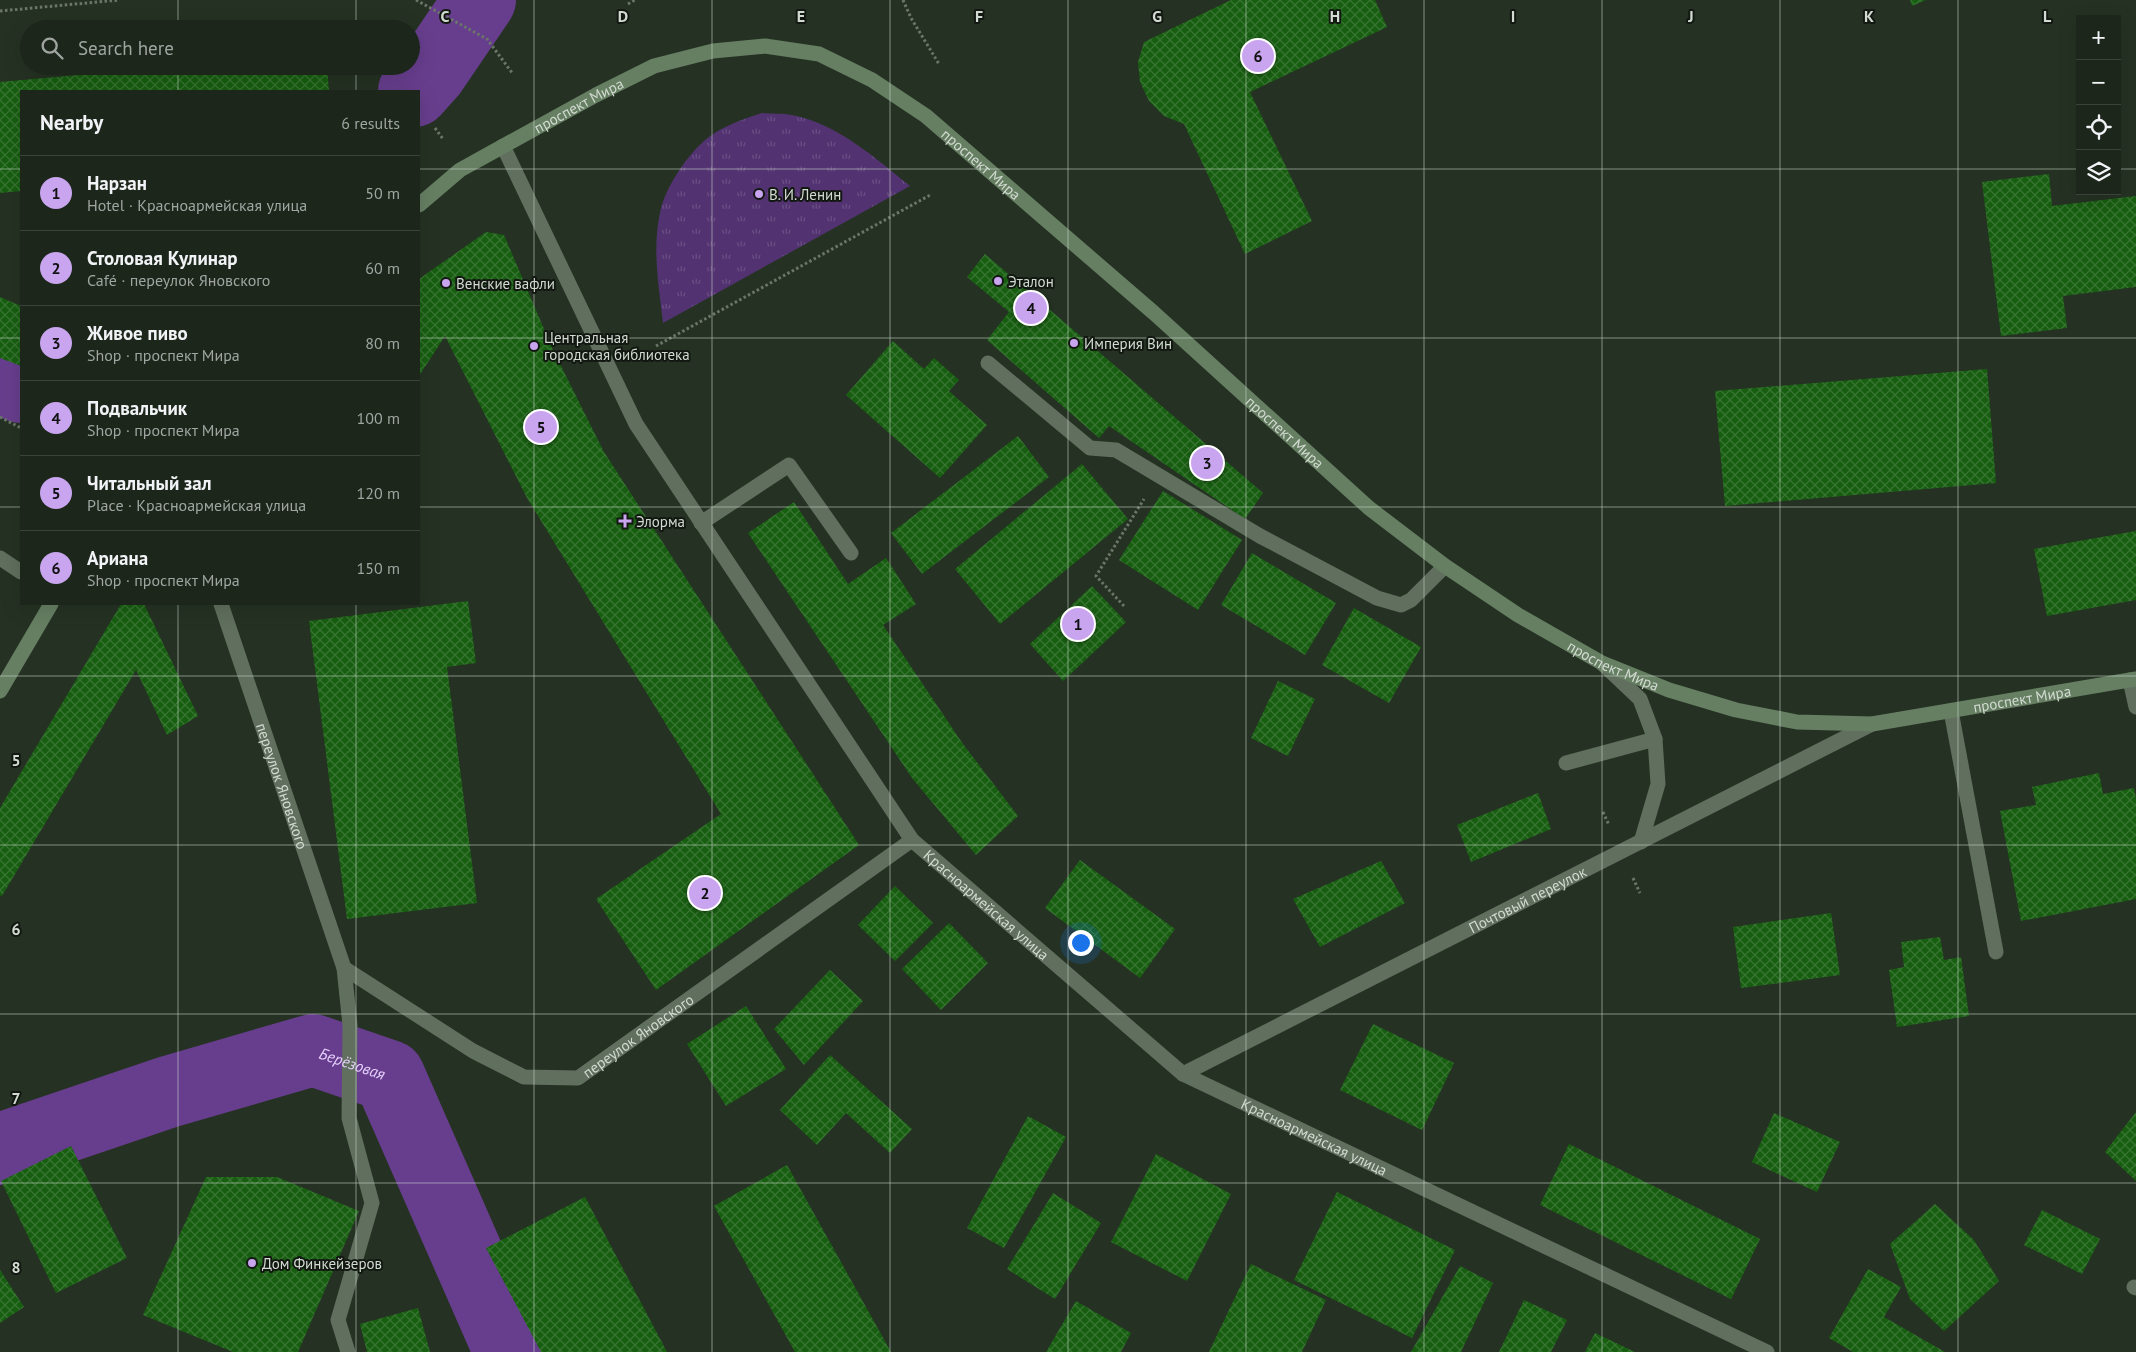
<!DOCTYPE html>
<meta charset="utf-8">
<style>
:root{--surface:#1c261a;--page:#252e23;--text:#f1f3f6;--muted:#a0a5a2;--line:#3a4339;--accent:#c8a5ee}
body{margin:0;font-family:"PT Sans",sans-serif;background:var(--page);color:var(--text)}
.controls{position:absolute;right:15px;top:15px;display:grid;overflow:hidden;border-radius:0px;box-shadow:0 5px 20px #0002}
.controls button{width:45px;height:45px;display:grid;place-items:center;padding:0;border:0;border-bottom:1px solid var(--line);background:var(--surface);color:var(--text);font:25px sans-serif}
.you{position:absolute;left:1080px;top:942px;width:18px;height:18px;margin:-12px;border:4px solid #fff;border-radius:50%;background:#1a73e8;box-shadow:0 0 0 8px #1a73e833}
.badge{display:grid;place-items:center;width:32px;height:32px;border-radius:50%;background:var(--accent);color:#111;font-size:16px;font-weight:700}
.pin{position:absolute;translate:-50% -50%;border:2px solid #fff;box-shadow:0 1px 5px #0006}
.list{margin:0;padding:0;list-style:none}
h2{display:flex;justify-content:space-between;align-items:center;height:65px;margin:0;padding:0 20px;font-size:21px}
h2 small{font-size:16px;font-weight:400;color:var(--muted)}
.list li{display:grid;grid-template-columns:32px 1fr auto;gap:15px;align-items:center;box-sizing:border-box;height:75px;padding:0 20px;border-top:1px solid var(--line)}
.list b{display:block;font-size:19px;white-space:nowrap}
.list p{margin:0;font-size:16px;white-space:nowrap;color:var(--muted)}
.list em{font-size:16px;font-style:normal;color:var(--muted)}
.icon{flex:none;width:28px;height:28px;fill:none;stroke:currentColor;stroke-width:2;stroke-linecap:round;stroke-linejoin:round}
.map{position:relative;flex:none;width:2136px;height:1352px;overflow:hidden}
.search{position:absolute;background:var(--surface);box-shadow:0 5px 20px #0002;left:20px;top:20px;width:400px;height:55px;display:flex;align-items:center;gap:12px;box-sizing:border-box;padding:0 18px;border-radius:28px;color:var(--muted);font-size:19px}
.panel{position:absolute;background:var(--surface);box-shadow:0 5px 20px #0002;left:20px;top:90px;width:400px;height:515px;border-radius:0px}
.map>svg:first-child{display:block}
</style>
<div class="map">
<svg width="2136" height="1352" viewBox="0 0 2136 1352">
<defs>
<pattern id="park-tufts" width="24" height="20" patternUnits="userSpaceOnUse" patternTransform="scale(1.25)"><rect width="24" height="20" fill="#523271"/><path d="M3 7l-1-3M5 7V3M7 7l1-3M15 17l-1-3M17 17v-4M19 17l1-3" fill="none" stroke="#6a4f84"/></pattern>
<pattern id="building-cross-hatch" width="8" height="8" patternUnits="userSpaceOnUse" patternTransform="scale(1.25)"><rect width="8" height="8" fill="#175e10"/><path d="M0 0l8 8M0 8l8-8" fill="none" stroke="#387432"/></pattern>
</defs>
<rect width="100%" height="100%" fill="#253223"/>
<path fill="url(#park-tufts)" d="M762,113C771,114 783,113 792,115C838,124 875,158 910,186L663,323C659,287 652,249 660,213C665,187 689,152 709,137C725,125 744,119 762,113Z"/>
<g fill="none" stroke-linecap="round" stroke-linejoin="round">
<g stroke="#673e8d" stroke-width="72">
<polyline points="414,91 431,72 480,0"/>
<polyline points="0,379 21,387"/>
<path id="s1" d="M0,1149L168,1092L313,1050L389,1076L510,1352"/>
</g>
</g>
<g fill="url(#building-cross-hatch)">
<polygon points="1231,0 1375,0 1387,27 1250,92 1312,221 1245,254 1184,124 1164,116 1149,101 1140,82 1138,62 1144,42"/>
<polygon points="1910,0 1926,0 1912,6"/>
<polygon points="180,66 327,66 329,91 21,91 21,191 0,193 0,82"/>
<polygon points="2049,174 2052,206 2136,196 2136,287 2063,296 2067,328 2001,336 1982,182"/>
<polygon points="486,232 504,235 553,350 604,452 859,845 656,990 596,899 721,814 527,498 445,336 419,376 419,279"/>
<polygon points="985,254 1263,493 1245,519 1109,426 1099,438 987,340 1009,312 967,277"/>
<polygon points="0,297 21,306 21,366 0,358"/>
<polygon points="893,341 924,369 934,358 959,380 949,391 987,425 940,478 846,395"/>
<polygon points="1987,369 1996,483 1725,506 1715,391"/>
<polygon points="1018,436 1049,477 922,574 891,533"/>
<polygon points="1082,464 1128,519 1000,624 955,569"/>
<polygon points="1163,491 1242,540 1198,610 1119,560"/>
<polygon points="794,502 848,584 886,558 916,604 883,625 963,744 1018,816 976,855 912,778 748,533"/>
<polygon points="2136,531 2136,600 2047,616 2034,549"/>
<polygon points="1252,553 1336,603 1305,655 1221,605"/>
<polygon points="1092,586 1126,622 1063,681 1030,644"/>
<polygon points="468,601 476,663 447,667 477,903 347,919 309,621"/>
<polygon points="121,604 144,604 198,716 167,735 136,670 2,896 0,895 0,808"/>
<polygon points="1354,608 1421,647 1389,703 1322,665"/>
<polygon points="1278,681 1315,699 1288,756 1251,738"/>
<polygon points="2099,773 2103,794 2134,788 2136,798 2136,899 2021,921 2000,811 2036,805 2032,787"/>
<polygon points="1538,793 1551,829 1471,862 1457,825"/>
<polygon points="1080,860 1175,929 1140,978 1045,908"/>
<polygon points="1381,861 1405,903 1320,947 1293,899"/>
<polygon points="895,886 933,923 895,961 858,925"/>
<polygon points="1831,913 1840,975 1741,988 1733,927"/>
<polygon points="949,923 988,963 941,1010 902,969"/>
<polygon points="1940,937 1944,960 1961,957 1969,1016 1897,1027 1889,970 1904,967 1901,942"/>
<polygon points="830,970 863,1001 804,1065 774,1029"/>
<polygon points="746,1006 786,1069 726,1106 687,1044"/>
<polygon points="1373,1024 1454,1063 1422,1130 1340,1090"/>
<polygon points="830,1055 912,1129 890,1153 846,1113 817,1145 780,1110"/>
<polygon points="2136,1112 2136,1181 2105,1152"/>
<polygon points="1774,1113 1840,1142 1817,1192 1752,1162"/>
<polygon points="1028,1116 1066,1137 1004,1248 967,1228"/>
<polygon points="1569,1144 1760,1239 1731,1299 1540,1205"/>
<polygon points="71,1146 127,1258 56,1293 1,1181"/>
<polygon points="1156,1154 1231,1194 1187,1281 1111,1242"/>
<polygon points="787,1165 891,1352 795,1352 714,1206"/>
<polygon points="206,1177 277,1177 359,1211 298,1352 233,1352 143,1315"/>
<polygon points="1337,1192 1455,1250 1412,1338 1294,1280"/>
<polygon points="1053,1193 1101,1223 1055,1299 1007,1269"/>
<polygon points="585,1197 667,1352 541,1352 486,1248"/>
<polygon points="1935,1204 1974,1240 1999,1281 1944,1331 1910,1299 1890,1244"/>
<polygon points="2042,1210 2100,1239 2082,1274 2024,1245"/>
<polygon points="1251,1264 1326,1300 1302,1352 1209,1352"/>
<polygon points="1460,1266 1493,1283 1461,1352 1411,1352"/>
<polygon points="1868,1269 1901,1287 1884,1317 1945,1352 1853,1352 1829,1338"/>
<polygon points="0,1270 24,1307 0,1323"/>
<polygon points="1524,1300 1567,1320 1551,1352 1499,1352"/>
<polygon points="1076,1301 1131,1333 1121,1352 1046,1352"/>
<polygon points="418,1308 430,1352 367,1352 360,1324"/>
<polygon points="1595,1333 1635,1352 1585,1352"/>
</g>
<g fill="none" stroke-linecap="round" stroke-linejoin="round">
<g stroke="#6b7669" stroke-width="3" stroke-dasharray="2.5 2.5" stroke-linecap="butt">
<polyline points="416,0 487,39 513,74"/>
<polyline points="903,0 911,18 939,64"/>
<polyline points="628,4 635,0"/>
<polyline points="0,11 119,0"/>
<polyline points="435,128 443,139"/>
<polyline points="656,346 932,194"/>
<polyline points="0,417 21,428"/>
<polyline points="1124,606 1096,576 1144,499"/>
<polyline points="1603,812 1609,825"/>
<polyline points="1633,878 1640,893"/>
</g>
<g stroke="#606f5e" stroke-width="15">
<polyline points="988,363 1090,448 1116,450 1260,536 1377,598 1401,605 1411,600 1445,566"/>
<polyline points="701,523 789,465 851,553"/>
<polyline points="0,558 21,572"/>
<polyline points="1603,664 1640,699 1655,739 1658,784 1641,842"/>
<polyline points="2130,680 2136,707"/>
<polyline points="1951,711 1996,952"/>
<polyline points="1566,763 1655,739"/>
<polyline points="2134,1287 2136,1288"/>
</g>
<g stroke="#606f5e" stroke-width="15">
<path id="s2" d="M503,146L636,424L912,840L1183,1074L1767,1352"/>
<path id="s3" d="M221,604L344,968L350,1025L349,1118L372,1203L338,1320L348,1352"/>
<path id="s4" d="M344,968L473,1051L524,1077L578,1078L912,840"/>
<path id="s5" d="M1183,1074L1872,724"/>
</g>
<g stroke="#667f63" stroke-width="15">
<path id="s6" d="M419,205L460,170L596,95L654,66L713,51L765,46L819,54L872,80L926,116L1154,313L1369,508L1445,566L1518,615L1602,663L1669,690L1736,710L1797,722L1872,724L2136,679"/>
<polyline points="0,691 51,604"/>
</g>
</g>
<path fill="none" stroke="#d2dbd1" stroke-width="1" stroke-opacity="0.55" d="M178,0V29M356,0V29M534,0V1352M712,0V1352M890,0V1352M1068,0V1352M1246,0V1352M1424,0V1352M1602,0V1352M1780,0V1352M1958,0V1352M178,66V91M356,66V91M0,169H21M419,169H2080M2117,169H2136M0,338H21M419,338H2136M0,507H21M419,507H2136M178,604V1352M356,604V1352M0,676H2136M0,845H2136M0,1014H2136M0,1183H2136"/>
<g fill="#c8a5ee" stroke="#121811" stroke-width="2">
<circle cx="759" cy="194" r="5"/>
<circle cx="998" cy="281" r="5"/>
<circle cx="446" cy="283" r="5"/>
<circle cx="1074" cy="343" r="5"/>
<circle cx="534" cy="346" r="5"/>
<path d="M622.5 513.5h5v5h5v5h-5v5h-5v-5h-5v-5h5z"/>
<circle cx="252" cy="1263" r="5"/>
</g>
<g text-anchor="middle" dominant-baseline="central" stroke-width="4" stroke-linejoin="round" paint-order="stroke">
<g font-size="15" fill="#d2dbd1" stroke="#121811">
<text stroke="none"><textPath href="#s6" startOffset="189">проспект Мира</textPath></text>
<text stroke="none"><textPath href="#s6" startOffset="639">проспект Мира</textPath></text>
<text stroke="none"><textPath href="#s6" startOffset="1044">проспект Мира</textPath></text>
<text stroke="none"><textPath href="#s6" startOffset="1449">проспект Мира</textPath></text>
<text stroke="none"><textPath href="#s6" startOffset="1869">проспект Мира</textPath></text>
<text stroke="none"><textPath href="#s3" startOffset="192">переулок Яновского</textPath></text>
<text stroke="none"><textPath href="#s5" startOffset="386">Почтовый переулок</textPath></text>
<text stroke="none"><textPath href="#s2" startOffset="906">Красноармейская улица</textPath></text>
<text stroke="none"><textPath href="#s4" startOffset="338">переулок Яновского</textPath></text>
<text stroke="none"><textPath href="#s2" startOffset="1311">Красноармейская улица</textPath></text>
</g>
<g font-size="15" fill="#d2dbd1" stroke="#121811" text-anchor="start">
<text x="769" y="194">В. И. Ленин</text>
<text x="1008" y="281">Эталон</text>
<text x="456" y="283">Венские вафли</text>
<text x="544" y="337">Центральная<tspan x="544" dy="17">городская библиотека</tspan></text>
<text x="1084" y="343">Империя Вин</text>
<text x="636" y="521">Элорма</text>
<text x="262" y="1263">Дом Финкейзеров</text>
</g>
<g font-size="16" font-style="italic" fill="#e5d0fd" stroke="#121811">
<text stroke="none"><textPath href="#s1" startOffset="370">Берёзовая</textPath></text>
</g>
</g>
<g font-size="16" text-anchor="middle" font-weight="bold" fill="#d2dbd1" stroke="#121811" stroke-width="4" stroke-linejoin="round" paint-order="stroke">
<text x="445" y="22">C</text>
<text x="623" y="22">D</text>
<text x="801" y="22">E</text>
<text x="979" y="22">F</text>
<text x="1157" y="22">G</text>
<text x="1335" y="22">H</text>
<text x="1513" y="22">I</text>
<text x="1691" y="22">J</text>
<text x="1869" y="22">K</text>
<text x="2047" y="22">L</text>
<text x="16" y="766">5</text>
<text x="16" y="935">6</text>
<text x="16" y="1104">7</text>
<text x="16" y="1273">8</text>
</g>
</svg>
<div class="controls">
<button>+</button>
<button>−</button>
<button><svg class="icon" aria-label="locate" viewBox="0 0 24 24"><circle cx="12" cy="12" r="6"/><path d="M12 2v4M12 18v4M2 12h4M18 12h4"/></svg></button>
<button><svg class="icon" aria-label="layers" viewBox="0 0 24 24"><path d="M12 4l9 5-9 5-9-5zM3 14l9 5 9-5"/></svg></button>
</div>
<div class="you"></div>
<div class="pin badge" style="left:1078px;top:624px">1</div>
<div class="pin badge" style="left:705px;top:893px">2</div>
<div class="pin badge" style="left:1207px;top:463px">3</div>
<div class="pin badge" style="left:1031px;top:308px">4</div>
<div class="pin badge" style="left:541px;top:427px">5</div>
<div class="pin badge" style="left:1258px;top:56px">6</div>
<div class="search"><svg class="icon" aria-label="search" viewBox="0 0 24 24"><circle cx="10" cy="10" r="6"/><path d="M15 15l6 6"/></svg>Search here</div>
<section class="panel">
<h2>Nearby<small>6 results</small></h2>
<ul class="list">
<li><span class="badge">1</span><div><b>Нарзан</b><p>Hotel · Красноармейская улица</p></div><em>50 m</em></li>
<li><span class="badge">2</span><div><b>Столовая Кулинар</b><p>Café · переулок Яновского</p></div><em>60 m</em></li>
<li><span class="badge">3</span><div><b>Живое пиво</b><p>Shop · проспект Мира</p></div><em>80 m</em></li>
<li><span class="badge">4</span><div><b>Подвальчик</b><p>Shop · проспект Мира</p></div><em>100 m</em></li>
<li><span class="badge">5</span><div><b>Читальный зал</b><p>Place · Красноармейская улица</p></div><em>120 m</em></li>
<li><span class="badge">6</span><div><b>Ариана</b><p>Shop · проспект Мира</p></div><em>150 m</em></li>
</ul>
</section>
</div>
